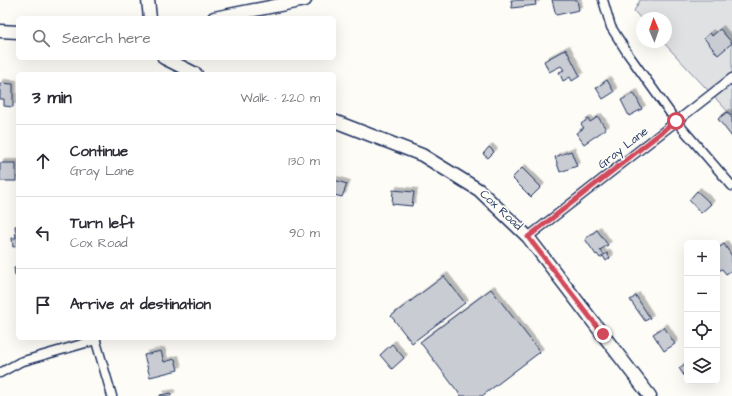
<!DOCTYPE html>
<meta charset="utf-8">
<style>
:root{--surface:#fff;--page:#f2f2f3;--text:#2b2b33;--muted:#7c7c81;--line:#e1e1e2}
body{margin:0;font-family:"Architects Daughter",sans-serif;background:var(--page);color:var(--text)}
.controls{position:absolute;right:12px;bottom:12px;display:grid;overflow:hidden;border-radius:6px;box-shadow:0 4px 16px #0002}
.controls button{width:36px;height:36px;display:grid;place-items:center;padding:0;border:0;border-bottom:1px solid var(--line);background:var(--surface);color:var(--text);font:20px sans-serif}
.compass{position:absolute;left:636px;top:12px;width:36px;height:36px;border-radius:50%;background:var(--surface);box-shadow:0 4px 16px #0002;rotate:358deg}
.stop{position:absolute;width:12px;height:12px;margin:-9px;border:3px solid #d1495b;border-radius:50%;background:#fff}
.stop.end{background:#d1495b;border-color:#fff;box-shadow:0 1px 4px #0008}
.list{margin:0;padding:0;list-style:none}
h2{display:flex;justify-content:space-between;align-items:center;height:52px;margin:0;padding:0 16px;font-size:17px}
h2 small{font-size:13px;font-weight:400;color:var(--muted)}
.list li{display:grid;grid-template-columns:26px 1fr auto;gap:12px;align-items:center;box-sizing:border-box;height:72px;padding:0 16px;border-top:1px solid var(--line)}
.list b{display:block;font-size:15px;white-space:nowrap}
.list p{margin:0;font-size:13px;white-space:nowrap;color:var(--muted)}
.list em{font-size:13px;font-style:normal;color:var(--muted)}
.icon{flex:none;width:22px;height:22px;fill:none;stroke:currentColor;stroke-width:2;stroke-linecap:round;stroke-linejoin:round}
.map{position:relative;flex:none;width:732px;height:396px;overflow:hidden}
.search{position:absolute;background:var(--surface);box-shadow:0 4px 16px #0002;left:16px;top:16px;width:320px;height:44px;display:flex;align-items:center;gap:10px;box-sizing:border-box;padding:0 14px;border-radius:6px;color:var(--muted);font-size:15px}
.panel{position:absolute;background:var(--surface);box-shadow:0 4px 16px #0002;left:16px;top:72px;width:320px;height:268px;border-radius:6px}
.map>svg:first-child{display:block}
</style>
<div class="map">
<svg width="732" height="396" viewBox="0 0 732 396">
<defs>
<filter id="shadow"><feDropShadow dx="3.5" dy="-3.5" stdDeviation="0" flood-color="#0004"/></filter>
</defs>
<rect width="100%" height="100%" fill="#fdfcf7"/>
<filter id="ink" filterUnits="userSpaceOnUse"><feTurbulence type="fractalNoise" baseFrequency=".025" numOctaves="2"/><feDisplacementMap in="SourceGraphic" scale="8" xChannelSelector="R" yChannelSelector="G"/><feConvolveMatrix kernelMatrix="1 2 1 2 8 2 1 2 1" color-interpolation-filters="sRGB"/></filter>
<g filter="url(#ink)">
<polygon fill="#e0e1e3" stroke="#7e88a0" points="640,0 732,0 732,116 663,42 666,42 666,18 642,18 642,20 634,11"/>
<g fill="#c9ccd3" stroke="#1b2f5e" filter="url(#shadow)">
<polygon points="511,0 535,0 536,5 512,8"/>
<polygon points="552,0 577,0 579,10 556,15"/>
<polygon points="720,29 732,43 718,55 704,38 710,33 712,36"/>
<polygon points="566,49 580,76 572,81 570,77 563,81 559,72 564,70 561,66 549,72 544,61"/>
<polygon points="607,80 614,92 603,99 596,88"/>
<polygon points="0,83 13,84 13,107 4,106 4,99 0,99"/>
<polygon points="634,93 642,109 629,116 621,100"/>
<polygon points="727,112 732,118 732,137 718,119"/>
<polygon points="598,117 606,129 584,144 576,133 584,128 581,124 588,119 590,122"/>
<polygon points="489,147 494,152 488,158 483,154"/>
<polygon points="571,151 577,166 560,172 555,157"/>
<rect x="0" y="163" width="16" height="18"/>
<polygon points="522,168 541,187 531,197 512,178"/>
<polygon points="334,180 347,184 342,197 334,195"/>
<polygon points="393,190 414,192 412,206 392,204"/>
<polygon points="697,191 711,204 701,213 689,200"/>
<polygon points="18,225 18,246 13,247 12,238 16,238 15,226"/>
<polygon points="597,230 608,245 600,250 604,255 607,253 610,258 606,261 603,256 600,258 597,254 596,255 585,239"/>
<polygon points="724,244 732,256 732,270 726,274 722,269 717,272 717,249"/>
<polygon points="18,267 18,275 15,275 14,268"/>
<polygon points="444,276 465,303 412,343 391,316"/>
<polygon points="491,289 540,352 482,396 461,396 420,342"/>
<polygon points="636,296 650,318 645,321 630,300"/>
<polygon points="664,327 675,344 664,351 653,334"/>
<polygon points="392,344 404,358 392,369 380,355"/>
<polygon points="161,351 164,362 175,359 178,370 150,377 144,355"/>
<polygon points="687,363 687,380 679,368"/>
<polygon points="171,393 171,396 160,396 160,395"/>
</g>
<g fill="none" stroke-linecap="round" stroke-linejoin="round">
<defs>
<g id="street">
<polyline points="603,0 611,27 628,54 676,121 732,186"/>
<polyline points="528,237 732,78"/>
<polyline points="95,338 112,396"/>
<polyline points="0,373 20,362 96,340"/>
</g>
<g id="secondary">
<polyline points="148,0 150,18"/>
<polyline points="214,18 305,0"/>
<polyline points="0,31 18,32"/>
<polyline points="164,58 196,74"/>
<polyline points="334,121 422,155 479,190 528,237 650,396"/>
</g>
</defs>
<use href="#street" stroke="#1b2f5e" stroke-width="11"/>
<use href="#secondary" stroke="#1b2f5e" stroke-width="15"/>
<use href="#street" stroke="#fdfcf7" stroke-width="8"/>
<use href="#secondary" stroke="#fdfcf7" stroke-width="12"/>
</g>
</g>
<g fill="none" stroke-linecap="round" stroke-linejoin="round" filter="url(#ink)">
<polyline stroke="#d1495b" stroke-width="5" points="603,334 528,237 676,121"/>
</g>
<g text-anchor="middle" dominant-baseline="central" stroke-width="3.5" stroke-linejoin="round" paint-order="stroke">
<g font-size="12" fill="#1b2f5e" stroke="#fdfcf7">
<text transform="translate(623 148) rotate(-38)">Gray Lane</text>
<text transform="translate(501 210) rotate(43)">Cox Road</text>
</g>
</g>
</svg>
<div class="controls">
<button>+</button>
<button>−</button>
<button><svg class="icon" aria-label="locate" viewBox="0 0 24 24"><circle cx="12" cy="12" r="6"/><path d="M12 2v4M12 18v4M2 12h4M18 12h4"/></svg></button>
<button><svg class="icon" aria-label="layers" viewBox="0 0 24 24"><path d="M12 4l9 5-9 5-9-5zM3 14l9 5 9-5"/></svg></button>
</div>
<svg class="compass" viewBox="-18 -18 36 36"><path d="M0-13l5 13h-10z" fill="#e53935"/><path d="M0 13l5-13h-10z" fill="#7c7c81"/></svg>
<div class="stop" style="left:676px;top:121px"></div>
<div class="stop end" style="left:603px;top:334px"></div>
<div class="search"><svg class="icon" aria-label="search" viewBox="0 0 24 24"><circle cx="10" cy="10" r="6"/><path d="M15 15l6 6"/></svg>Search here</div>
<section class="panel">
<h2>3 min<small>Walk · 220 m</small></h2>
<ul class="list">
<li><svg class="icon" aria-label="ahead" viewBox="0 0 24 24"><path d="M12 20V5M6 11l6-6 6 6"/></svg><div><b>Continue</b><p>Gray Lane</p></div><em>130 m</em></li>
<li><svg class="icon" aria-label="left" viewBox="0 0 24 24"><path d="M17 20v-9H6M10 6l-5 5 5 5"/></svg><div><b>Turn left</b><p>Cox Road</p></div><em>90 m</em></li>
<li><svg class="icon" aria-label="arrive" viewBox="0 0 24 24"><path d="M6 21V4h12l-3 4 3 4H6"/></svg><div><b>Arrive at destination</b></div></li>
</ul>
</section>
</div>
